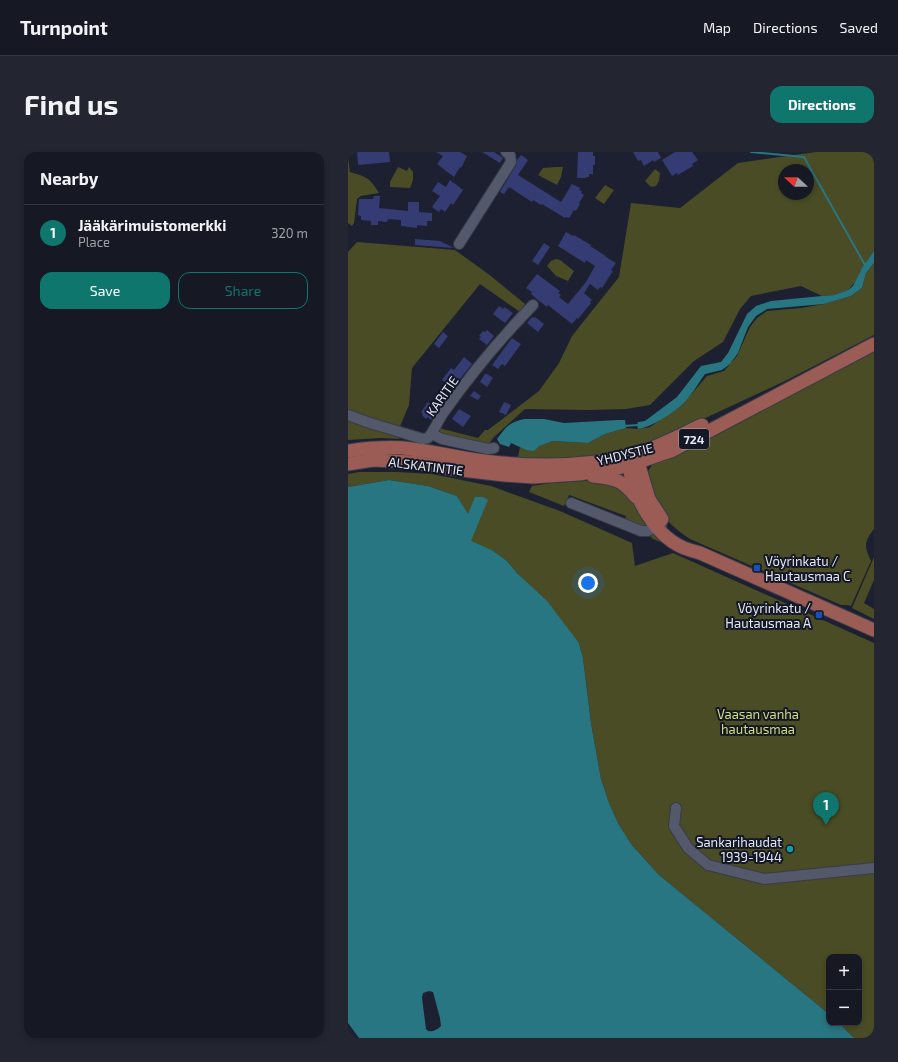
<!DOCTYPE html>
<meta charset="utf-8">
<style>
:root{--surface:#161824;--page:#232531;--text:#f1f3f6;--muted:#9ea0a6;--line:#353741;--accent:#0f766e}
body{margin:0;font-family:"Exo 2",sans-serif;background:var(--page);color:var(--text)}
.controls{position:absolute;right:12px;bottom:12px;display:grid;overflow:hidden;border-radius:8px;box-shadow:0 2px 6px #0003}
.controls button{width:36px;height:36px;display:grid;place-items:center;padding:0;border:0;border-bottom:1px solid var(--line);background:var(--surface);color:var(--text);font:20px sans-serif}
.compass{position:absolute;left:430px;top:12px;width:36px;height:36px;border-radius:50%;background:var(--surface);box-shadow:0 2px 6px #0003;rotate:291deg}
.you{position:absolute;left:240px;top:431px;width:14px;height:14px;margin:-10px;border:3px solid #fff;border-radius:50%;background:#1a73e8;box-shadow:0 0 0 6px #1a73e833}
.badge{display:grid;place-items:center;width:26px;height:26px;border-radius:50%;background:var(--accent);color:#fff;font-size:13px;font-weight:700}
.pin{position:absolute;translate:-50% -33px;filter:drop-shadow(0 1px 2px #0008)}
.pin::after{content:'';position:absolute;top:21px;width:14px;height:12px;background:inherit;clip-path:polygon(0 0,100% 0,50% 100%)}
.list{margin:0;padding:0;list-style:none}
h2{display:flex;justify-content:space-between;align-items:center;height:52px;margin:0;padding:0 16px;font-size:17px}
h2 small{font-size:13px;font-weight:400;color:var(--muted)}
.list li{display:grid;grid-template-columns:26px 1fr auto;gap:12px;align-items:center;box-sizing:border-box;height:56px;padding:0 16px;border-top:1px solid var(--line)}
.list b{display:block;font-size:15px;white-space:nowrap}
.list p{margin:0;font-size:13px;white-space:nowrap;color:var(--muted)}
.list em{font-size:13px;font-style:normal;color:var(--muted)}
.actions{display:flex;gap:8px;padding:12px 16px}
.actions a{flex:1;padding:9px 0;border:1px solid var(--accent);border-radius:12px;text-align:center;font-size:14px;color:var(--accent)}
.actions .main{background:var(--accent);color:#fff}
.map{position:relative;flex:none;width:526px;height:886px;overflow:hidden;border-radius:12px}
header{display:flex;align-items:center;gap:24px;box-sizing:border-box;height:56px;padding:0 20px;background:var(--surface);border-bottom:1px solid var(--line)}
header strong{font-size:19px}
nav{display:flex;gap:22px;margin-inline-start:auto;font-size:14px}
.intro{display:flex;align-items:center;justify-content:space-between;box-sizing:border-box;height:96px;padding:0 24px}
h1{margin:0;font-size:28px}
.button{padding:10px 18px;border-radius:12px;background:var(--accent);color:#fff;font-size:14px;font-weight:700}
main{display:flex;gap:24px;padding:0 24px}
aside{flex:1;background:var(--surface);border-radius:12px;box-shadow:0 2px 6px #0003}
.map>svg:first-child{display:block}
</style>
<header>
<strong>Turnpoint</strong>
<nav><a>Map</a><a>Directions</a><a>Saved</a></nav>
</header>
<div class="intro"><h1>Find us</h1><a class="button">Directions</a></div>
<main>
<aside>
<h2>Nearby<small></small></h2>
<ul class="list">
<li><span class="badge">1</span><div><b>Jääkärimuistomerkki</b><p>Place</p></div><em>320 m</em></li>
</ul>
<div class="actions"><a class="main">Save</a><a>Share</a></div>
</aside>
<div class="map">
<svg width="526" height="886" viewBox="0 0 526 886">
<rect width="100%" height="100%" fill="#1d2030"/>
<g fill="#494c25" fill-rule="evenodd">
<path d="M468,0H526V99L515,114L508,129L500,138L486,143L474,144L453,134L403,144L392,157L375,190L346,209L302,253L278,257L240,258L177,257L146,285L139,294L89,282L91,276L130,286L137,278H140L191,239L211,211L224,184L271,125L283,51L332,56L390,11ZM436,18H460V42H436Z"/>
<path d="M0,5L2,20C19,25 22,26 31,41L13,44L9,47L6,71L4,74L0,71Z"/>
<polygon points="50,15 59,19 61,15 65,20 65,28 62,36 42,35 42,30"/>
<polygon points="207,15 215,15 213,25 209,33 190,23 195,16"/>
<polygon points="307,17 312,21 311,29 308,34 303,35 297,29"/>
<polygon points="257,33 266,38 256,52 247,46"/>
<polygon points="9,90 107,98 143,124 177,152 172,160 132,132 64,216 61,253 51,277 0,259 0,100"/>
<polygon points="208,107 212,108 226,119 220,129 208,124 199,114 203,109"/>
<polygon points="526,111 526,183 439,228 308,289 275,299 230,308 169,309 172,295 178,298 205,289 240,291 257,282 278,276 290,277 302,275 333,254 359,224 376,219 389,204 402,175 409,166 419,159 453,156 476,152 503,144 514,136 518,121"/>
<path d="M526,197V377C516,390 516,394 523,409L503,454L499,453H493L342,387C323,375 307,358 302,336C299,325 298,319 306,311Z"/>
<polygon points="0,267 19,275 46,281 52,287 33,286 0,288"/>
<polygon points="11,320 49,320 84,322 143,334 212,359 284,391 287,414 325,401 526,491 526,886 506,886 491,871 511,871 511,805 481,805 481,862 311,723 283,692 270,671 261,651 253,627 243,571 235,506 231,491 159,409 144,398 123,390 120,363 109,344 80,334 41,328 0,335 0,322"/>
<polygon points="253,328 270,334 326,395 305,387 294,375 276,369 278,364 221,343 216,354 181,340 184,334 203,331"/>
<polygon points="526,405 526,428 516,451 526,457 526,467 504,456"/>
</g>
<g fill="#287681" fill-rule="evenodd">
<path d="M526,99V111L518,121L514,136L503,144L476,152L419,157L408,164L400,175L390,201L382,212L374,218L357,222C350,232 343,244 334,253C323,262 304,275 290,277L289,273L290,270L297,269L329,245L353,214L373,210L380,201L399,162L408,154L423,149L474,144L486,143L500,138L505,134L515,114Z"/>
<path d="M176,267H196L216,271L270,268H277L278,276L257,282L240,291L205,289L191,294L186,299L178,298L163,291L161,295L152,292L149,287C158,275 160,271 176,267Z"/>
<path d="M41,328L80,334L109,344L120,362L127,345H135L140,348L123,389L144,398L159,409L170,422L199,449L231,491L235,506L243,571L253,627L261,651L270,671L283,692L311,723L481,862V871H491L506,886H11L0,871V335ZM81,839L85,840L92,866L93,874C89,878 85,880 80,879L78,877L74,846L75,841Z"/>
</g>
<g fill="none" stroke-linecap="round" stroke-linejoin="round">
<g stroke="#287681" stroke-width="2">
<polyline points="403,0 456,5 517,113"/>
<polyline points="276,274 290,273"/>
</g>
</g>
<g fill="#343c73">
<polygon points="9,0 41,0 42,10 11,13 10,12"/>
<polygon points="88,0 112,0 119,4 113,16 112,15 106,25 89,12 95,4"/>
<polygon points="134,0 146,0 155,6 152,11"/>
<polygon points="230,0 245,0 245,4 247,4 247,13 245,13 245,22 241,22 241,25 238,25 238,26 229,26"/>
<polygon points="285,0 310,0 313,6 306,10 305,8 296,14 293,8 290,9"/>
<polygon points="327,0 344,0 350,8 344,12 345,14 330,23 329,21 324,24 314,8"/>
<polygon points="173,3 180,8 170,23 213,50 224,32 232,36 231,38 234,39 233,41 236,43 231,51 232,52 228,59 226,58 221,66 218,65 217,66 194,52 193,53 185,48 184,50 161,35 156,42 152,40 168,13 169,8"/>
<polygon points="102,28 115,38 105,53 103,51 97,60 93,57 91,60 84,55 92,44 84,39 90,30 98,35"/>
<polygon points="26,44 32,44 31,56 60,59 60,50 71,50 71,60 84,61 84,69 79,69 79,74 69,73 69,76 53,74 53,68 40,67 39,70 30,69 30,73 23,73 23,69 13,68 13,64 10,63 11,47 25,47"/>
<polygon points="218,80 225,84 226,83 243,93 242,94 258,104 258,105 268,111 263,118 265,119 254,136 252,135 250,138 242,132 236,141 244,148 242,150 243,151 230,167 229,166 224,172 200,153 199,155 190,148 183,142 184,140 178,136 189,122 212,139 210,141 213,143 211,145 220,152 238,130 247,114 238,108 237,111 210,94"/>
<polygon points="67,87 92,89 106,96 67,93"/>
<polygon points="196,91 202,95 190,113 184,109"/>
<polygon points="151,154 155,157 156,155 165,161 157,171 145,162"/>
<polygon points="184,165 185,166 187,165 196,172 190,180 179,171"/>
<polygon points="139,178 146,184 139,193 131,187 133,185 131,184 135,179 137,180"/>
<polygon points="95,180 100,184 91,196 86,192"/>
<polygon points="164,186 173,192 157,214 154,212 150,217 144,213"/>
<polygon points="116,205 124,212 104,237 94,228 103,216 106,218"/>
<polygon points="137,222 139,222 145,226 139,235 132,230"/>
<polygon points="126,239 133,244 130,248 122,244"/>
<polygon points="80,250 87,256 86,257 89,259 83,268 80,265 78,267 74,263 75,262 73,260"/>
<polygon points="156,250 163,253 158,263 151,260"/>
<polygon points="111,257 123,264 115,275 104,267"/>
</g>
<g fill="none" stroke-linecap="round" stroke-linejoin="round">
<defs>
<g id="minor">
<polyline points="111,92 163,10 162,3 158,0"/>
<path d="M0,263L19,270L75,287L80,286C87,278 90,268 96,260C123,222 153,186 185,153"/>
<polyline points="84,282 94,287 140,297 146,296"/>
<polyline points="223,351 293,379 300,379 314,371"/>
<polyline points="328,656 326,674 340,696 360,713 416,727 526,716"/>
</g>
<g id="major">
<path d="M0,299C21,296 43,294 64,297C88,300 112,306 136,309C185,315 233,315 281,304C307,297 330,284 354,273"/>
<polyline points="285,304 288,305 290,310 301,347 314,367"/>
<path d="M281,305C280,337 305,382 334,395C340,398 346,399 352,401L526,478"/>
<polyline points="0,312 25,308 64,310 105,317 156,323 185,325 231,322 270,316 282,313 325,298 526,192"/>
<path d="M245,324C268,327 273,327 288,345"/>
</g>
</defs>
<use href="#minor" stroke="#383b48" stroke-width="12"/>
<use href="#major" stroke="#383b48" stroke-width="15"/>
<use href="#minor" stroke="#54586b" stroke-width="10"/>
<use href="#major" stroke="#9a5c54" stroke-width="13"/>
</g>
<g fill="#1a4fb4" stroke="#141726" stroke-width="1.5">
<rect x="405" y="412" width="8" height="8" rx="2"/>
<rect x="467" y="459" width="8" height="8" rx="2"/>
</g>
<circle fill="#0f9aa8" stroke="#141726" stroke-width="1.5" cx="442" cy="697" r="4"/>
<g text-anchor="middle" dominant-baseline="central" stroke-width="4" stroke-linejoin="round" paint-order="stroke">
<rect fill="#141726" stroke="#a6a9b5" stroke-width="1" x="331" y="277" width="30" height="20" rx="3"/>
<g font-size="12" font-weight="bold" fill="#e4e7f2">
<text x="346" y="287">724</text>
</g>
<g font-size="13" fill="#e4e7f2" stroke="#141726">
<text transform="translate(94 244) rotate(-55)">KARITIE</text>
<text transform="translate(277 302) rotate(-14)">YHDYSTIE</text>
<text transform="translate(78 314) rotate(7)">ALSKATINTIE</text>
</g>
<g font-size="13" fill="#e4e7f2" stroke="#141726" text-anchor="end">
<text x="417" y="409" text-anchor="start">Vöyrinkatu /<tspan x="417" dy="15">Hautausmaa C</tspan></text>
<text x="463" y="456">Vöyrinkatu /<tspan x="463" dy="15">Hautausmaa A</tspan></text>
<text x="434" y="690">Sankarihaudat<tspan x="434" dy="15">1939-1944</tspan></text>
</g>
<g font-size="13" fill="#d6de79" stroke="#141726">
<text x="410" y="562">Vaasan vanha<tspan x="410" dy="15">hautausmaa</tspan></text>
</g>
</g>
</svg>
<div class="controls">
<button>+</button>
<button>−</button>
</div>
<svg class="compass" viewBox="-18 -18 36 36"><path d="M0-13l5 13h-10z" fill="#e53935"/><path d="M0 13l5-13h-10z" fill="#9ea0a6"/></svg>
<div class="you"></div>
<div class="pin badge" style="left:478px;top:673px">1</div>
</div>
</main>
